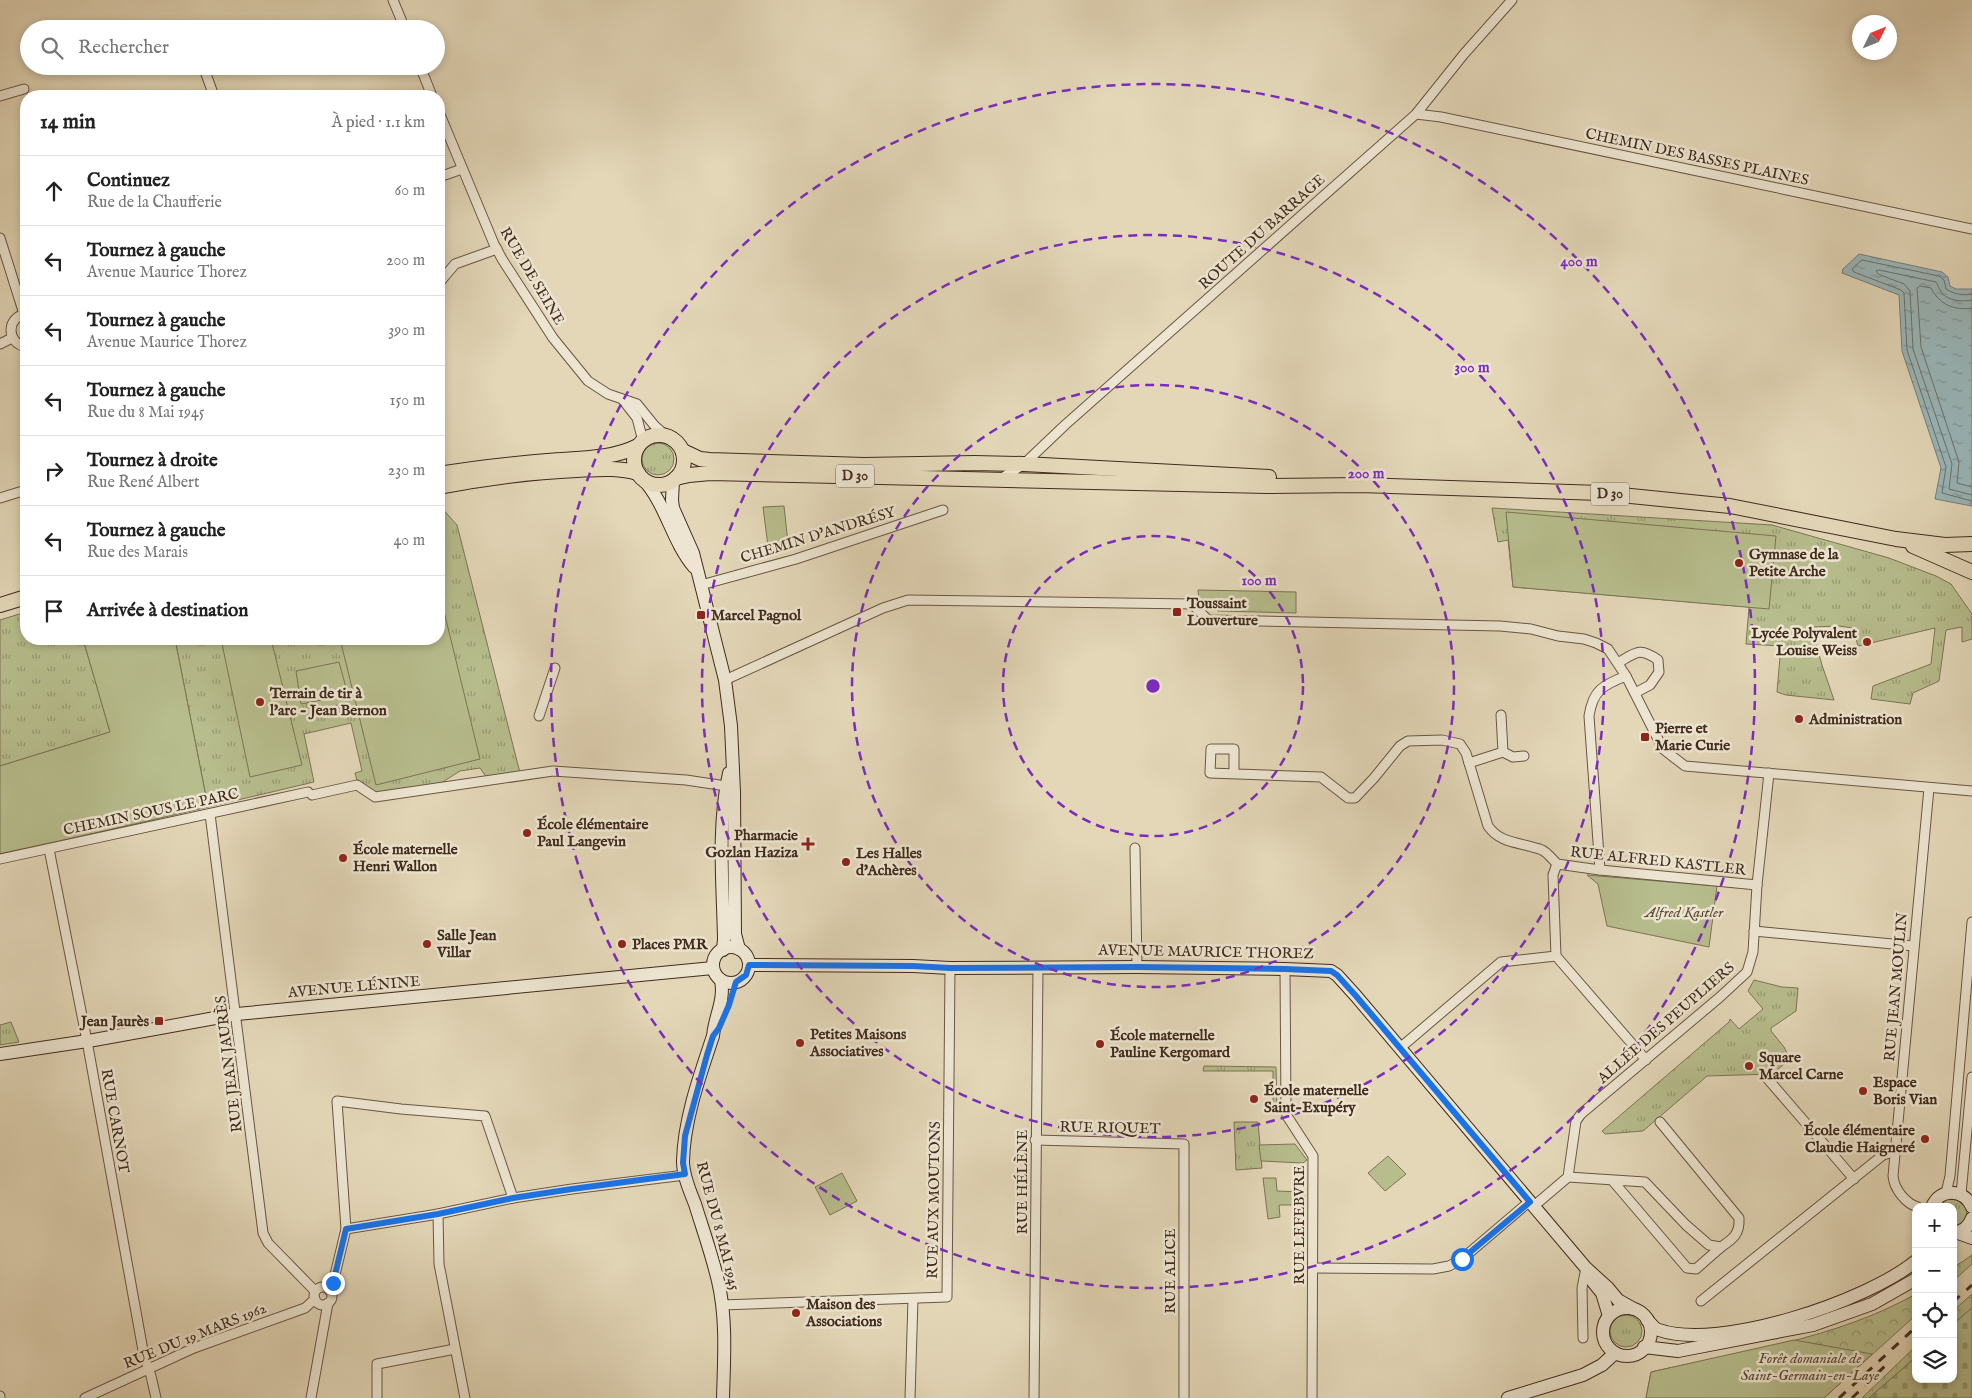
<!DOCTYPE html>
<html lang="fr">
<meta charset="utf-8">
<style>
:root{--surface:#fff;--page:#f2f2f2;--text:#222;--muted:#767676;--line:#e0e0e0}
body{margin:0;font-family:"IM FELL English",serif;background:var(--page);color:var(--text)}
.controls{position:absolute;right:15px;bottom:15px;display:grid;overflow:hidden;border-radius:10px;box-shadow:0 2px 8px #0003}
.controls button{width:45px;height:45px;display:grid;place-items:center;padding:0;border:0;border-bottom:1px solid var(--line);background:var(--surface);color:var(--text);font:25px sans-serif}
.compass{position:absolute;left:1852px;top:15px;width:45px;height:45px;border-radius:50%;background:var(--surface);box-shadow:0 2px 8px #0003;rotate:47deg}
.stop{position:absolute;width:15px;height:15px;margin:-11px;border:4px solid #1a73e8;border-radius:50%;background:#fff}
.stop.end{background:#1a73e8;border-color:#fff;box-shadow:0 1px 5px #0008}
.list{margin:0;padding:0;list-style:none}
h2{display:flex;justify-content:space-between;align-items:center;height:65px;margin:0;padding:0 20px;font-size:21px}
h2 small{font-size:16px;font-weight:400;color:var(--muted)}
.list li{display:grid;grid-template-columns:32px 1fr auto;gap:15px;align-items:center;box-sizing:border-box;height:70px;padding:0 20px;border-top:1px solid var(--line)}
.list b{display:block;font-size:19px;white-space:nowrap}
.list p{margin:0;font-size:16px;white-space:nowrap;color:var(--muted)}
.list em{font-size:16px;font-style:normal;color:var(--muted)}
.icon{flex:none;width:28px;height:28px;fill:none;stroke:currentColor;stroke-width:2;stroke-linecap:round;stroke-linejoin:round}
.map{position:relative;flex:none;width:1972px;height:1398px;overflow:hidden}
.search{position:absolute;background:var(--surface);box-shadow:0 2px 8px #0003;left:20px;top:20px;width:425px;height:55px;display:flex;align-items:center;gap:12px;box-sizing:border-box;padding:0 18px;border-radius:28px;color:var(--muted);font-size:19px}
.panel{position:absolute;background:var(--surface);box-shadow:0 2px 8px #0003;left:20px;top:90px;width:425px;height:555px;border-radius:20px}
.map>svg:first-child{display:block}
</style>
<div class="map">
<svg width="1972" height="1398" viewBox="0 0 1972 1398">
<defs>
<pattern id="grass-tufts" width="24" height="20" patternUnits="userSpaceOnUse" patternTransform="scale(1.25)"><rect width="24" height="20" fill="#b7bd8d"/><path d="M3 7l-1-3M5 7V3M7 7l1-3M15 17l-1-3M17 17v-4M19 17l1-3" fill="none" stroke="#969a73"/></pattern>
<pattern id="forest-crowns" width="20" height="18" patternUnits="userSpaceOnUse" patternTransform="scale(1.25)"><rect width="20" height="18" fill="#b7bd8d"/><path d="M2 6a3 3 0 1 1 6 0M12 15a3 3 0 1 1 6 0" fill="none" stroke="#969a73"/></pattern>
<pattern id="cemetery-stones" width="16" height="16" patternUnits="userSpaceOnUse" patternTransform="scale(1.25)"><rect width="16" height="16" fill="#b7bd8d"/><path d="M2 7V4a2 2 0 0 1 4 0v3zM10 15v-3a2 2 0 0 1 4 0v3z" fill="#969a73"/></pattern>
<pattern id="water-ripples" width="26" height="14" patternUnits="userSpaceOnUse" patternTransform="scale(1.25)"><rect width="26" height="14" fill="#9ab7ba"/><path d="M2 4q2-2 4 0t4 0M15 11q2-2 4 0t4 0" fill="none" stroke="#7f9597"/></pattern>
</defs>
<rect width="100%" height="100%" fill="#e3d7b8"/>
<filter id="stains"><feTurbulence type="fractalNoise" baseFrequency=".004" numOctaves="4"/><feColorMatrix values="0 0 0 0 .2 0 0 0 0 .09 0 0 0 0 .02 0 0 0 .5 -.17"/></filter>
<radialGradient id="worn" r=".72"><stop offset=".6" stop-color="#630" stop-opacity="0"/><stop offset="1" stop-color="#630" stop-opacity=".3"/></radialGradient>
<g fill="url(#grass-tufts)" stroke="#7c7455">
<circle cx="658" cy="459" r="16"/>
<polygon points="439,505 457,525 520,773 487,778 480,768 460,771 438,785 376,794 358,784 355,773 362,771 351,723 304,734 314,782 208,807 175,639 439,639"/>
<polygon points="1492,508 1772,525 1889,558 1936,576 1951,584 1972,614 1972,639 1962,642 1962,627 1946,630 1939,681 1913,693 1910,704 1871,699 1873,686 1931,664 1935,628 1858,646 1853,628 1839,626 1811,627 1822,665 1834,700 1786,695 1777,692 1781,646 1746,644 1749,607 1513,587 1508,540 1498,542"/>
<polygon points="26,612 26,639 83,639 110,732 0,766 0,620"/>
<polygon points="1754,980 1782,987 1798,988 1796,1011 1771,1028 1771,1031 1784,1047 1790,1059 1772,1074 1707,1076 1643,1131 1605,1134 1602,1131 1729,1022 1730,1019 1739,1029 1763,1009 1748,991"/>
<polygon points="11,1022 19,1042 0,1045 0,1025"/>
<polygon points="1204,1066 1276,1067 1277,1112 1273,1112 1273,1071 1203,1071"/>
<polygon points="1234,1122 1258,1122 1262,1168 1236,1170"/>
<path d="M1946,1199H1958C1966,1207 1970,1213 1963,1224L1953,1229V1207H1938Z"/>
<circle cx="1626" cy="1331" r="16"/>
</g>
<g fill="url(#forest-crowns)" stroke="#7c7455">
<polygon points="1972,1255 1972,1264 1953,1281 1953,1268"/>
<path d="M1916,1294V1315L1824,1398H1646L1651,1372C1740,1352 1836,1339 1916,1294Z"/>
<polygon points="1972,1294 1972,1308 1953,1324 1953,1311"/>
<polygon points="1916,1346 1916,1357 1869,1398 1862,1398"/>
</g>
<polygon fill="url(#cemetery-stones)" stroke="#7c7455" points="1972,1308 1972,1398 1869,1398 1916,1357 1916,1379 1953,1379 1953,1324"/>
<g fill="#b7bd8d" stroke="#7c7455">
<polygon points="784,506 788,543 768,546 763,507"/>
<polygon points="1506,512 1776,536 1769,609 1513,587"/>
<polygon points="1198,590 1296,592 1296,613 1218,611 1217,600 1199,600"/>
<polygon points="439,591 480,759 376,785 340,639 439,639"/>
<polygon points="83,639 175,639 208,807 0,855 0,766 110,732"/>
<polygon points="221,639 271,639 302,765 250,777"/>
<polygon points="339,662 348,695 301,704 296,671"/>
<polygon points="1587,875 1717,886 1709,947 1607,926 1598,884"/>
<polygon points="1295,1144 1307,1160 1303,1163 1261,1161 1259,1145"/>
<polygon points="1388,1156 1406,1174 1385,1191 1368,1173"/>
<polygon points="842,1173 857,1201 830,1215 815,1187"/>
<polygon points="1263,1178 1276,1178 1277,1191 1303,1192 1305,1202 1303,1205 1279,1205 1280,1217 1268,1219"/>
<polygon points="1794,1340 1872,1354 1824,1398 1646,1398 1651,1372"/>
</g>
<polygon fill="url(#water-ripples)" stroke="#767f7b" points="1859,254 1942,272 1948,277 1950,286 1956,289 1972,289 1972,506 1935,499 1941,468 1902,351 1899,295 1842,273 1843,269"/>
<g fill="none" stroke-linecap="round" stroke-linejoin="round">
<g stroke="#6d716c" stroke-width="1">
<path d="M1972,294C1963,296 1954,294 1946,289L1944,280L1939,276L1862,260L1852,269L1854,272L1901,290L1904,293L1907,350L1946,467L1942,493L1972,501"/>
<path d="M1972,300C1963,302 1948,301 1942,293C1939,289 1938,285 1936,282L1879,270L1876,271L1878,274L1904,284L1910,291L1913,349L1952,464L1949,489L1972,495"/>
<path d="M1972,308C1954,311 1939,304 1931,288L1920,286L1917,288L1921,347L1959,462L1957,483L1972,487"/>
</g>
<defs>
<g id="street">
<polyline points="393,0 405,29"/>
<polyline points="203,66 214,96"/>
<polyline points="420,66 432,96"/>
<polyline points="0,96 24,89"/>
<polyline points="439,112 494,244 502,259 553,338 588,381 608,394 637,404 654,425 666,436"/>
<polyline points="1416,114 1441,117 1972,229"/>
<polyline points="439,177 462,169"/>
<polyline points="0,238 24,314"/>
<polyline points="439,283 455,264 497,249"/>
<path d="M26,314C6,317 6,343 26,347"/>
<polyline points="0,344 12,338"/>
<polyline points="623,400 637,418 643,441"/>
<polyline points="1002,478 1024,464 1065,425 1416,114 1464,54 1512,0"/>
<polyline points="0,498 26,490"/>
<polyline points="701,585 796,559 943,510"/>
<path d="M1618,663C1636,652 1640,647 1658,660L1659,672L1650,685L1635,693"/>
<polyline points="725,680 883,608 908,600 1192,604 1208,620 1500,626 1531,629 1558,636 1584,639 1596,643 1608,649 1626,676 1663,749 1685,766 1972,791"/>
<polyline points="539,716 555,668"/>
<polyline points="1503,752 1513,757 1524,756"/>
<polyline points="1469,763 1503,752 1501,715"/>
<path d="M1234,773V749H1211L1210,773L1321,777L1348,798H1355L1374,778L1400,746L1408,741L1442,740L1460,744L1466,753L1488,826C1501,845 1523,842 1542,850C1548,853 1553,860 1557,864"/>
<polyline points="312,795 357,785 375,797 553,771 686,780 726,786"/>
<polyline points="210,814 263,1233 268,1243 315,1291"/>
<polyline points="1135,848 1137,967"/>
<polyline points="49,849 87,1041 144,1356 151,1376 156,1398"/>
<polyline points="0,859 308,792"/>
<polyline points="1557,864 1600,870 1757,885"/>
<path d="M1600,870L1589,716C1593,690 1603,685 1626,676"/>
<polyline points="1754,931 1914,946"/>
<polyline points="1556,956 1646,1060"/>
<polyline points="1556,956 1553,875 1557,864"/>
<polyline points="1285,969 1286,1110 1287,1116 1313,1156 1312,1398"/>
<polyline points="1400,1048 1501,962 1556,956"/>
<polyline points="1766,1077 1854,1179"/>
<path d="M1660,1122L1739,1218C1740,1234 1733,1239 1721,1247"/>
<polyline points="1035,1140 1184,1144 1184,1398"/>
<polyline points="1568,1177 1645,1182 1686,1225 1709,1245 1721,1247 1696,1269 1687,1268 1612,1180"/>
<polyline points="1946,1193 1950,1176 1972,922"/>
<polyline points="1961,1194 1972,1077"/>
<polyline points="1534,1206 1568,1177 1576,1121 1581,1114 1720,997 1747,972 1753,952 1757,885 1769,773"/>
<path d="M1918,1207C1906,1204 1894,1189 1893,1176L1929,788"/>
<polyline points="438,1214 439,1264 465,1398"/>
<polyline points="346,1229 438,1214 513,1198 572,1189 685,1175"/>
<polyline points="1313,1268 1433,1269 1449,1266 1462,1259 1530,1201"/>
<circle cx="323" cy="1296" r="9"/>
<polyline points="329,1290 333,1283 346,1229 337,1101 401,1109 485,1116 513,1198"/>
<polyline points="1701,1301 1883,1155 1890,1153 1895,1153"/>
<polyline points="722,1305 947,1297 950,968"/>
<polyline points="1583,1338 1582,1288 1586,1268"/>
<polyline points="0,1396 0,1398"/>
<polyline points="85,1398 194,1348 305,1308 315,1299"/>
<polyline points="311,1398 328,1303"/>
<polyline points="377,1398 377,1364 455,1349"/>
<polyline points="910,1398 913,1299"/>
<polyline points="1034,1398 1038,967"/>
</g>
<g id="secondary">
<path d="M643,479C666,504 672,541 694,567"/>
<polyline points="673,480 672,500 673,508 693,553 725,680 731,726 734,792 735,934 739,949"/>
<circle cx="731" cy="965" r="18"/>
<path d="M723,950L724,939C723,884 717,828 729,773"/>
<polyline points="749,965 913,966 950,968 1137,967 1285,969 1331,971 1337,975 1356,996 1586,1268 1608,1288 1618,1300 1634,1309"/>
<path d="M721,980C725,1001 715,1015 713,1036C700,1075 684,1119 683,1161C683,1176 690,1191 695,1204C703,1230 712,1255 718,1281C727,1319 724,1359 723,1398"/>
<polyline points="0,1054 94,1040 237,1014 713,968"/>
<path d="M1932,1207C1940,1187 1964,1189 1972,1207"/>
<path d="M1953,1233C1962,1232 1969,1227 1972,1218"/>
<polyline points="1958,1233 1972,1238"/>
<polyline points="1593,1282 1602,1293 1609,1316"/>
<circle cx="1627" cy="1332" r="24"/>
<path d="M1647,1320C1651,1323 1654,1329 1659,1330C1720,1351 1867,1301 1916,1261"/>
<polyline points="1644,1347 1678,1351 1813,1325 1872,1304 1916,1279"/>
<polyline points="1508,1398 1583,1375 1602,1365 1615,1353"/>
</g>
<g id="primary">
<circle cx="659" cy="460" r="25"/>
<polyline points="683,451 700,459 710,460 864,465 974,463 1024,464 1269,477"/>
<path d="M439,474C474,468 511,464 547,461C578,458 610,460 638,446"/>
<polyline points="676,478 689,475 710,473 1267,486 1360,485 1601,493 1730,506 1896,539 1945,545 1972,544"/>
<path d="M439,487C485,478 530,472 577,470C598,469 618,467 638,473"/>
<polyline points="1913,546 1972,572"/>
<polyline points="0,605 26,597"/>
</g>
</defs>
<use href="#street" stroke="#695644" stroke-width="11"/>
<use href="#secondary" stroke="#402b1d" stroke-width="14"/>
<use href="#primary" stroke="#402b1d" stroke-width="16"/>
<use href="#street" stroke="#ede5d1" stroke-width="9"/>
<use href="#secondary" stroke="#ede5d1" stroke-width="12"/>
<use href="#primary" stroke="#e3d7b8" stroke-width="14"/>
<g stroke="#402b1d" stroke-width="3" stroke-dasharray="9 9" stroke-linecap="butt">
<polyline points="1953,1302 1972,1285"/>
<polyline points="1839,1398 1916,1327"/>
<polyline points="1852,1398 1887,1364"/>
</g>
</g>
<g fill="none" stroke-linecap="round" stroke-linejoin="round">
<polyline stroke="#1a73e8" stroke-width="6" points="333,1283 346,1229 438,1214 513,1198 572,1189 685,1174 683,1163 685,1136 707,1055 713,1036 719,1028 729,1005 736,982 746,975 749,965 913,966 950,968 1137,967 1285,969 1331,971 1337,975 1356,996 1530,1202 1462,1259"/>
</g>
<g fill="none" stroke="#7b2cbf" stroke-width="2.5" stroke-dasharray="9 6">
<circle cx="1153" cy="686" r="150"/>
<circle cx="1153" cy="686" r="301"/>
<circle cx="1153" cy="686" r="451"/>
<circle cx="1153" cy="686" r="602"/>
</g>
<g fill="#8f2418" stroke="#ede5d1" stroke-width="2">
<circle cx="1739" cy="563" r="5"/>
<rect x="1172" y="607" width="10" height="10" rx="2.5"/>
<rect x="696" y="610" width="10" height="10" rx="2.5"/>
<circle cx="1867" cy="642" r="5"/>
<circle cx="260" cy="702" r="5"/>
<circle cx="1799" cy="719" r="5"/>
<rect x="1640" y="732" width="10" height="10" rx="2.5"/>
<circle cx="527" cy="833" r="5"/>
<path d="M805.5 836.5h5v5h5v5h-5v5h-5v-5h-5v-5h5z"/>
<circle cx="343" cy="858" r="5"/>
<circle cx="846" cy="862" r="5"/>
<circle cx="427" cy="944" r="5"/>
<circle cx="622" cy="944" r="5"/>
<rect x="154" y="1016" width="10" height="10" rx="2.5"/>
<circle cx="800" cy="1043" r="5"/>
<circle cx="1100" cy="1044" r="5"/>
<circle cx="1749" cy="1066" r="5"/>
<circle cx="1863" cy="1091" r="5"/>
<circle cx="1254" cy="1099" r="5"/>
<circle cx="1925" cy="1139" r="5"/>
<circle cx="796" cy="1313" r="5"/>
</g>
<g text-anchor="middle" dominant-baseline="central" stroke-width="5" stroke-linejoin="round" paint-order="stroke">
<g fill="#ede5d1" stroke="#746353" stroke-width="1">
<rect x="836" y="464.5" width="38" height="23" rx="4"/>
<rect x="1591" y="482.5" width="38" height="23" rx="4"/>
</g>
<g font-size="14" font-weight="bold" fill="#402b1d">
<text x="855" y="476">D 30</text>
<text x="1610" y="494">D 30</text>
</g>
<g font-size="15" fill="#402b1d" stroke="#ede5d1">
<text transform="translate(1697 157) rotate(12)">CHEMIN DES BASSES PLAINES</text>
<text transform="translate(1262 232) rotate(-42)">ROUTE DU BARRAGE</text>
<text transform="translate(532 276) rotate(59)">RUE DE SEINE</text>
<text transform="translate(818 535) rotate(-17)">CHEMIN D'ANDRÉSY</text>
<text transform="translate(151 812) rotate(-12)">CHEMIN SOUS LE PARC</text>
<text transform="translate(1658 861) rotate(6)">RUE ALFRED KASTLER</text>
<text transform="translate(1206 952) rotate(1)">AVENUE MAURICE THOREZ</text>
<text transform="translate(354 987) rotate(-5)">AVENUE LÉNINE</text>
<text transform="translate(1896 987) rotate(-85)">RUE JEAN MOULIN</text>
<text transform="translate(1666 1023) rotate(-41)">ALLÉE DES PEUPLIERS</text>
<text transform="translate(229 1064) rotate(-97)">RUE JEAN JAURÈS</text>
<text transform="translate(115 1121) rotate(80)">RUE CARNOT</text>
<text transform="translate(1110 1128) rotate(1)">RUE RIQUET</text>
<text transform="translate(1022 1182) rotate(-90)">RUE HÉLÈNE</text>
<text transform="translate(934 1200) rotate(-89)">RUE AUX MOUTONS</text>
<text transform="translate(1299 1225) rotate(-90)">RUE LEFEBVRE</text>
<text transform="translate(718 1226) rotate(75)">RUE DU 8 MAI 1945</text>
<text transform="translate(1170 1271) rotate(-90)">RUE ALICE</text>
<text transform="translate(195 1336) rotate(-22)">RUE DU 19 MARS 1962</text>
</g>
<g font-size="15" font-weight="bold" fill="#402b1d" stroke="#ede5d1" text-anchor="start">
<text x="1749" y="554">Gymnase de la<tspan x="1749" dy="17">Petite Arche</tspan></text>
<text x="1187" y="603">Toussaint<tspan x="1187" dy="17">Louverture</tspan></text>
<text x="711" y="615">Marcel Pagnol</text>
<text x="1857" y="633" text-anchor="end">Lycée Polyvalent<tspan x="1857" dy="17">Louise Weiss</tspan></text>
<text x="270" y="693">Terrain de tir à<tspan x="270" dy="17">l'arc - Jean Bernon</tspan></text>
<text x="1809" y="719">Administration</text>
<text x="1655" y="728">Pierre et<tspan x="1655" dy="17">Marie Curie</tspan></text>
<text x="537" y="824">École élémentaire<tspan x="537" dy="17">Paul Langevin</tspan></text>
<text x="798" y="835" text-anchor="end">Pharmacie<tspan x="798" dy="17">Gozlan Haziza</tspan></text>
<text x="353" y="849">École maternelle<tspan x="353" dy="17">Henri Wallon</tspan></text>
<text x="856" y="853">Les Halles<tspan x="856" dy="17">d'Achères</tspan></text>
<text x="437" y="935">Salle Jean<tspan x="437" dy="17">Villar</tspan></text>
<text x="632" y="944">Places PMR</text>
<text x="149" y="1021" text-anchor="end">Jean Jaurès</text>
<text x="810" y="1034">Petites Maisons<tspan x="810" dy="17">Associatives</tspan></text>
<text x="1110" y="1035">École maternelle<tspan x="1110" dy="17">Pauline Kergomard</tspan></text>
<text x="1759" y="1057">Square<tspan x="1759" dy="17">Marcel Carne</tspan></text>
<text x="1873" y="1082">Espace<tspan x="1873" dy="17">Boris Vian</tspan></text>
<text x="1264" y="1090">École maternelle<tspan x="1264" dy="17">Saint-Exupéry</tspan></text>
<text x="1915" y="1130" text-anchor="end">École élémentaire<tspan x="1915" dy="17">Claudie Haigneré</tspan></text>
<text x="806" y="1304">Maison des<tspan x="806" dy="17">Associations</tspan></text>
</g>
<g font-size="15" font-style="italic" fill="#584833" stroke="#ede5d1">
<text x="1684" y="912">Alfred Kastler</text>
<text x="1810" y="1358">Forêt domaniale de<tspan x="1810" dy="17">Saint-Germain-en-Laye</tspan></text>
</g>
</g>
<circle cx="1153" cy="686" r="8" fill="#7b2cbf" stroke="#ede5d1" stroke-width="2.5"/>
<g font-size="15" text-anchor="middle" font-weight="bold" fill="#7b2cbf" stroke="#ede5d1" stroke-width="5" stroke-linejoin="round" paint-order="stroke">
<text x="1579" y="266">400 m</text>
<text x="1472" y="372">300 m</text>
<text x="1366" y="478">200 m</text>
<text x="1259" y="585">100 m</text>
</g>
<rect width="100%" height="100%" filter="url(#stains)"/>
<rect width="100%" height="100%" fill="url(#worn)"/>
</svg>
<div class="controls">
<button>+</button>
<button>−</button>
<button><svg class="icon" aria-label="locate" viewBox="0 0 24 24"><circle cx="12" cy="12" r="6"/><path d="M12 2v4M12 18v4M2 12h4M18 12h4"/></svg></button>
<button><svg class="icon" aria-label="layers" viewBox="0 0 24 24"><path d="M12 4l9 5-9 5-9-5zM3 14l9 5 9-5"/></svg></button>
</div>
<svg class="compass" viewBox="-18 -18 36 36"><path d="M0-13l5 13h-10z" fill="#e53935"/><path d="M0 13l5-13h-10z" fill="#767676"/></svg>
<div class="stop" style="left:1462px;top:1259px"></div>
<div class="stop end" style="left:333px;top:1283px"></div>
<div class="search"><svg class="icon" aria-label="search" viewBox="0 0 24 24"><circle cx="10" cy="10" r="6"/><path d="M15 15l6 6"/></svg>Rechercher</div>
<section class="panel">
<h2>14 min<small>À pied · 1.1 km</small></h2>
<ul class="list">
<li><svg class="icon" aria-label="ahead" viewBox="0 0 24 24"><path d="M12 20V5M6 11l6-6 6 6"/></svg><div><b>Continuez</b><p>Rue de la Chaufferie</p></div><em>60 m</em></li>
<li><svg class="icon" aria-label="left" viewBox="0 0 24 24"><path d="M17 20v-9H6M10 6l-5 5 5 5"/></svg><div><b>Tournez à gauche</b><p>Avenue Maurice Thorez</p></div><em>200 m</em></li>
<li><svg class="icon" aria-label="left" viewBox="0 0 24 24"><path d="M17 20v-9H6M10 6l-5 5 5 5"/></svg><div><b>Tournez à gauche</b><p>Avenue Maurice Thorez</p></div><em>390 m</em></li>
<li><svg class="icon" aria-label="left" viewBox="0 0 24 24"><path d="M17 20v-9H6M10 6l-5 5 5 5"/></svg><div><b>Tournez à gauche</b><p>Rue du 8 Mai 1945</p></div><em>150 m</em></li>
<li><svg class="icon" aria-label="right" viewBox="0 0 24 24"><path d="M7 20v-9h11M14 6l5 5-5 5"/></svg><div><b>Tournez à droite</b><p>Rue René Albert</p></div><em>230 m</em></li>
<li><svg class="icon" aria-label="left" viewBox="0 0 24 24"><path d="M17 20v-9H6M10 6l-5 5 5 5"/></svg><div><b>Tournez à gauche</b><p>Rue des Marais</p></div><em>40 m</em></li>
<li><svg class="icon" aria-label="arrive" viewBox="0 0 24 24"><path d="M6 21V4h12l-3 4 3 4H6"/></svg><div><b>Arrivée à destination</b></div></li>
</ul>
</section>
</div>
